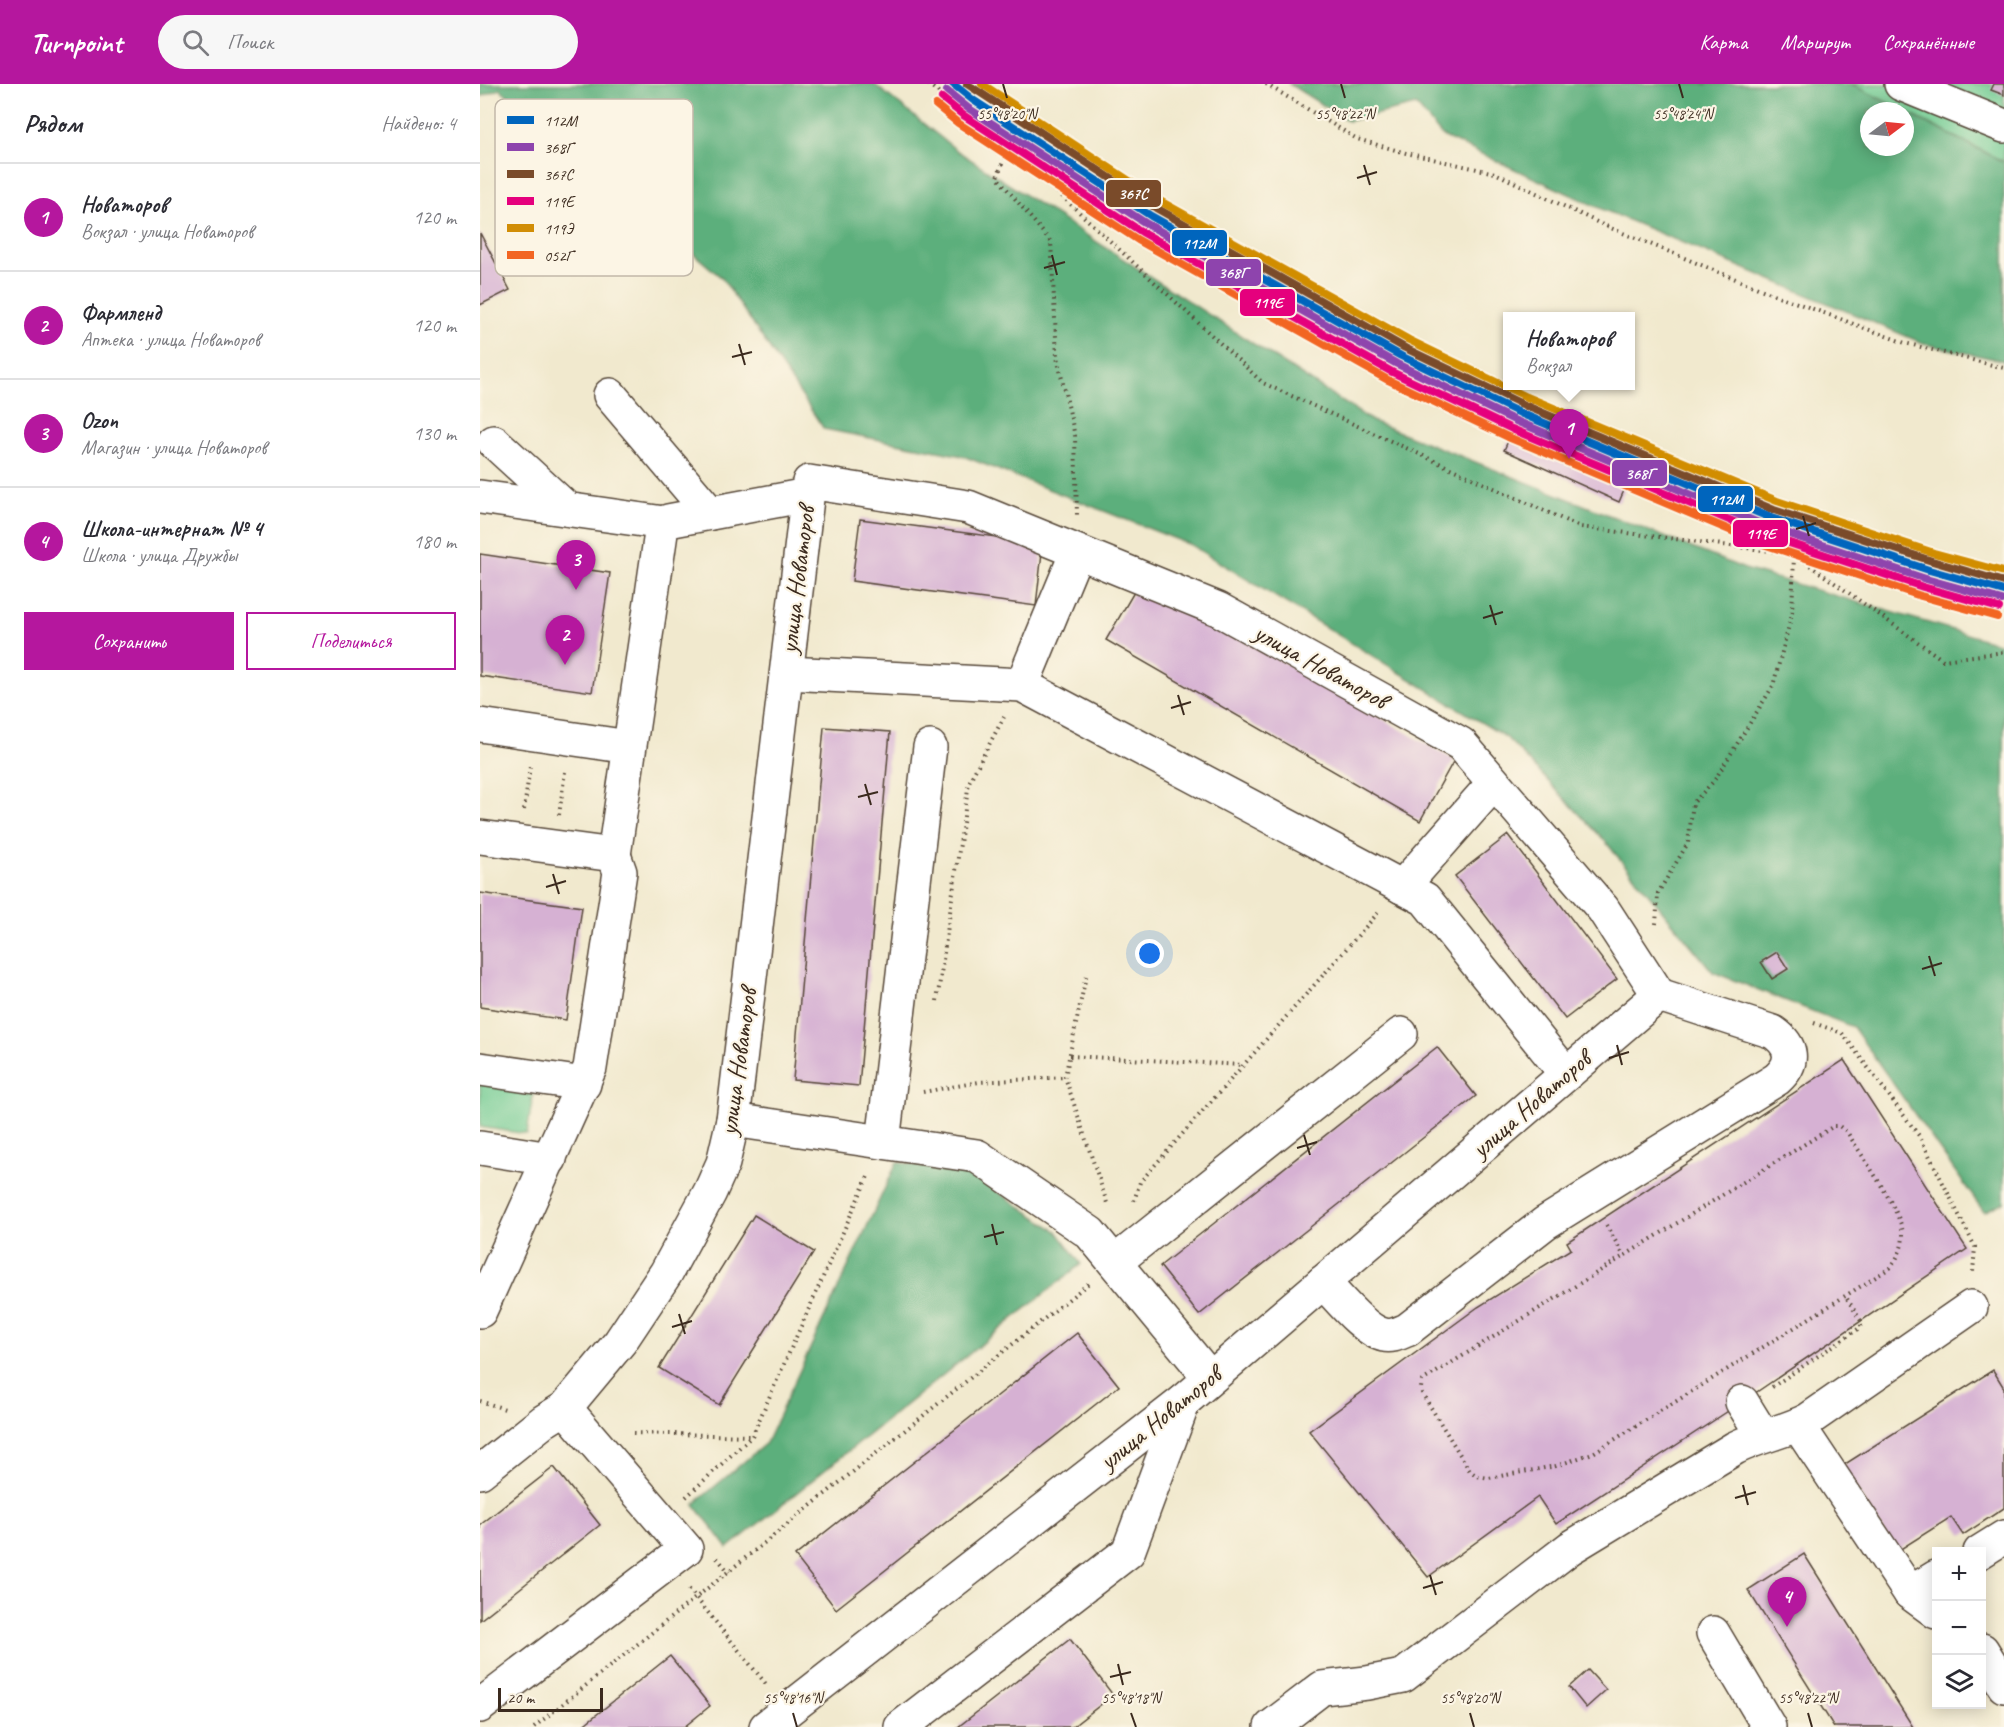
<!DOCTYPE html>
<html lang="ru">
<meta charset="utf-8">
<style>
:root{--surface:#fff;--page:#f7f7f7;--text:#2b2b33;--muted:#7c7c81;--line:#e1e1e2;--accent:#b5179e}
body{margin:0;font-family:Caveat,sans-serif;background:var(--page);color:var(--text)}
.controls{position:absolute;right:18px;bottom:18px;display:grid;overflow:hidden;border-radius:0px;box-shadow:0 3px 15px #0003}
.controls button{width:54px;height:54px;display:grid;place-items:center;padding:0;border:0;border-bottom:2px solid var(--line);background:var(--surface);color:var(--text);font:30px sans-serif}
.compass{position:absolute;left:1380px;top:18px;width:54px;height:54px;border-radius:50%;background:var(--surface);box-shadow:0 3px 15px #0003;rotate:74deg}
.scale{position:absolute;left:18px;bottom:15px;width:105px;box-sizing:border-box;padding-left:6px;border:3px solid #3b2a1e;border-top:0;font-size:16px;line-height:21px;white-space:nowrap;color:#3b2a1e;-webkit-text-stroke:4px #fcf5e5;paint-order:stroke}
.you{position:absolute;left:670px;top:870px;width:21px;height:21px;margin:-15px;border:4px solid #fff;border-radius:50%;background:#1a73e8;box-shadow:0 0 0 9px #1a73e833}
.badge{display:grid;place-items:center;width:39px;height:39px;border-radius:50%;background:var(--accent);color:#fff;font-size:20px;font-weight:700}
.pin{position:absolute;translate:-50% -50px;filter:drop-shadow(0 2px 3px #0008)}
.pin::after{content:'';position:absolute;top:32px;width:21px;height:18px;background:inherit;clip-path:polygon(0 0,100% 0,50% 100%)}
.popup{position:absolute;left:1023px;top:228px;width:132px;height:78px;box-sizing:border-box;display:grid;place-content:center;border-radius:0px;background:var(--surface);filter:drop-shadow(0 2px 4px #0005);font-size:20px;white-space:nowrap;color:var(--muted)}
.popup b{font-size:22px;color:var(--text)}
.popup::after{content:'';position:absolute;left:50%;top:100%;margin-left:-12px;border:12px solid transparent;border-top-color:var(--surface)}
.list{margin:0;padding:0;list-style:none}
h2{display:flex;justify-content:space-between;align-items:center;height:78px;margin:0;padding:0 24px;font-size:26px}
h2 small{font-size:20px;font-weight:400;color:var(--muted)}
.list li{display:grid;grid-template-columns:39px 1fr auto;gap:18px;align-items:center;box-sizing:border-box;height:108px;padding:0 24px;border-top:2px solid var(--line)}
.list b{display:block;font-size:22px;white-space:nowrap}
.list p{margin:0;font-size:20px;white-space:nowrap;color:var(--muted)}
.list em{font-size:20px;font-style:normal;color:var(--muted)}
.actions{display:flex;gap:12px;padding:18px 24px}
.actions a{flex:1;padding:14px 0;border:2px solid var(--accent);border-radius:0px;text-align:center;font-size:21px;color:var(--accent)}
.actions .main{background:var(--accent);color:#fff}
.icon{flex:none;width:33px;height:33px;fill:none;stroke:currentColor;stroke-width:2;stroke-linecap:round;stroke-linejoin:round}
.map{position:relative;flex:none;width:1524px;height:1643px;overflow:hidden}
header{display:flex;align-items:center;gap:36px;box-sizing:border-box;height:84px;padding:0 30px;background:var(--accent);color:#fff}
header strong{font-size:28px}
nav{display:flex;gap:33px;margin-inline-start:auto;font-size:21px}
.search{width:420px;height:54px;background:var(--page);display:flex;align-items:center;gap:15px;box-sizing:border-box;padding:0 21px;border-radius:33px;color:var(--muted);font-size:22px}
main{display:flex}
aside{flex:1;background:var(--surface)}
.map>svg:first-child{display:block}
</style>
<header>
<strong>Turnpoint</strong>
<div class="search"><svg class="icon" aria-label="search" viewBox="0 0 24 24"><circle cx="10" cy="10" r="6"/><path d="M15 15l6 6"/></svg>Поиск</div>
<nav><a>Карта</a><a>Маршрут</a><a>Сохранённые</a></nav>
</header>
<main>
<aside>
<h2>Рядом<small>Найдено: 4</small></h2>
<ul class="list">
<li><span class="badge">1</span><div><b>Новаторов</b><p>Вокзал · улица Новаторов</p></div><em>120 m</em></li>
<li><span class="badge">2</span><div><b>Фармленд</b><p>Аптека · улица Новаторов</p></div><em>120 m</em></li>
<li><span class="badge">3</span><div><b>Ozon</b><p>Магазин · улица Новаторов</p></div><em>130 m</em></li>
<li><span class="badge">4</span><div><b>Школа-интернат № 4</b><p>Школа · улица Дружбы</p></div><em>180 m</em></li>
</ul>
<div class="actions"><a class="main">Сохранить</a><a>Поделиться</a></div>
</aside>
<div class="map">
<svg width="1524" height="1643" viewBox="0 0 1524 1643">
<rect width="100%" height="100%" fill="#fcf5e5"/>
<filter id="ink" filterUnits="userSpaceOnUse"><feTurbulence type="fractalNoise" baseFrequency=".0167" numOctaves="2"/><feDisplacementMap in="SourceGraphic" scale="12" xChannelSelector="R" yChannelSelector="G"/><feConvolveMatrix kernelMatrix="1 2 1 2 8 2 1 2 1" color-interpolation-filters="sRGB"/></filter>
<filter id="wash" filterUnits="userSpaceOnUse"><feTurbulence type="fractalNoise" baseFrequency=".008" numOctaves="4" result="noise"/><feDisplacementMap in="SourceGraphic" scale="24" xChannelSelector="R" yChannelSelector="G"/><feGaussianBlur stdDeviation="1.35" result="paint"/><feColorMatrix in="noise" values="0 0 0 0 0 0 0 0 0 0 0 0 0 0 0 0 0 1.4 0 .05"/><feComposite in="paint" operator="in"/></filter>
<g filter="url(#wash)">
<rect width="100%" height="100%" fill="#f1e9ce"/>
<g fill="#70cb92" stroke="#567a58" stroke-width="1.5">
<polygon points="1371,0 1524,0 1524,78"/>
<polygon points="0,989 55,997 47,1050 0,1043"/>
</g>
<g fill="#5caf7c" stroke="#4c6c4d" stroke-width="1.5">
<polygon points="0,0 394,0 479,68 892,337 1265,485 1524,561 1524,1118 1504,1128 1373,943 1233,888 1125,757 1027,654 711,461 483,372 344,345 242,194 20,5 0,13"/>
<polygon points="809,0 1371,0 1424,27 1389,27 1389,63 1425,63 1425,28 1524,78 1524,277 1445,260 1124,126 962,52 936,21 868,37"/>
<polygon points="417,1078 491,1090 577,1147 601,1180 248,1464 214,1420 286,1359"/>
</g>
<g id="blocks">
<g fill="#d6b1d3">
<polygon points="1514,0 1524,0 1524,11 1511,6"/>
<polygon points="0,149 30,206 0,221"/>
<polygon points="1037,337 1152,388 1139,418 1024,366"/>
<polygon points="380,435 563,459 556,522 372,497"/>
<polygon points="0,470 130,489 112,608 0,592"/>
<polygon points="661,496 974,676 940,737 626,556"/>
<polygon points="344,643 410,648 379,1002 313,996"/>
<polygon points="1028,751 1137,895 1085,935 975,792"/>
<polygon points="0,809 102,823 86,936 0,923"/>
<polygon points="1297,868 1308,885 1292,895 1281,878"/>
<polygon points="957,963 996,1012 719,1231 680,1182"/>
<polygon points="1364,976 1487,1165 1262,1318 1076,1440 1058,1413 948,1493 829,1347 998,1223 1091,1165 1087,1158"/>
<polygon points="274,1131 334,1168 239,1321 179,1284"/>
<polygon points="597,1249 639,1302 356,1525 315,1472"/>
<polygon points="1513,1286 1524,1304 1524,1424 1483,1451 1471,1433 1416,1468 1362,1382"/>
<polygon points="74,1383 120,1441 0,1536 0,1441"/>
<polygon points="1324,1470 1433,1643 1354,1643 1268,1506"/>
<polygon points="590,1555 633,1611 592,1643 478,1643"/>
<polygon points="190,1572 230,1622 204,1643 101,1643"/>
<polygon points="1108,1586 1126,1606 1106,1624 1089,1603"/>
</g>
</g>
</g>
<g filter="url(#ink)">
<use href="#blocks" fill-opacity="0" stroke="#564738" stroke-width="1.5"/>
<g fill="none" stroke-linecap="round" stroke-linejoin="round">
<defs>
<g id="minor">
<polyline points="1421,0 1524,42"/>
<polyline points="130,311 230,429"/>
<polyline points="14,358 87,425"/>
<polyline points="0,413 184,439"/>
<polyline points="307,589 542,601 945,815 1086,990"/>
<polyline points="542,601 597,468"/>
<polyline points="0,641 149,663"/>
<polyline points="0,753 134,771 140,788 110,984 0,1227"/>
<polyline points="134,771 182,442 188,437 327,411"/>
<polyline points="922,803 1014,699"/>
<polyline points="0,985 104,1000"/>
<polyline points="253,1036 497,1072 610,1149 730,1294"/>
<polyline points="403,1058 450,663"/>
<polyline points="0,1064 70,1075"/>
<polyline points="635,1178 921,950"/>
<path d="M843,1198C857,1212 884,1247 904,1251C912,1253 919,1249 927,1246L1065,1139L1297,995C1316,978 1312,961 1293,948L1179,911"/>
<polyline points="1262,1318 1283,1352"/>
<polyline points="1318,1341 1430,1509 1456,1528"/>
<polyline points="0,1388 64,1337 85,1324 140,1258 186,1189 230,1108 243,1079 253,1036 329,398 488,423 738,525 981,660 1123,825 1179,911"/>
<polyline points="1500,1468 1524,1453"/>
<polyline points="1430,1509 1456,1493"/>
<polyline points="1233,1549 1289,1643"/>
<polyline points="1502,1566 1524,1602"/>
<polyline points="0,1622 206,1465 85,1324"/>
<polyline points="286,1643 704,1317 1179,911"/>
<polyline points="421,1643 648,1468 704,1317"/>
<path d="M791,1643L842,1604L887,1599L923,1592L1090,1464L1255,1364C1279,1352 1304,1348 1328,1336L1491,1223"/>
</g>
</defs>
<use href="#minor" stroke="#564738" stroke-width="36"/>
<g stroke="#564738" stroke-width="4" stroke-dasharray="1.5 4.5" stroke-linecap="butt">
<polyline points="448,0 530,64"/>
<polyline points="786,0 877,55 926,69 1015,89 1121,140 1290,209 1425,259 1524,284"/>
<polyline points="529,63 783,299 1100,443 1314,470 1463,576 1524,568"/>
<polyline points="529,63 517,93 571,158 577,273 595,352 597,431"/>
<polyline points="44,726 50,682"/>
<polyline points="79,731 85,688"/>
<polyline points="1176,840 1178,809 1208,759 1213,719 1234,697 1293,602 1312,530 1314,470"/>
<polyline points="606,892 585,993 627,1119"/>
<polyline points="457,917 489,698 524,633"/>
<polyline points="1334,939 1362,949 1440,1053 1495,1163 1493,1188"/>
<polyline points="590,972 763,981"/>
<polyline points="443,1008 499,998 585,993"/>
<path d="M1354,1042H1359L1367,1048C1380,1069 1422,1128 1423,1150C1423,1163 1418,1174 1410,1184L1113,1369L1076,1382L1009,1394L997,1392L990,1387L942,1309L941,1304L942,1297Z"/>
<polyline points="654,1117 660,1098 898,829"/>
<polyline points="1126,1141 1144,1172"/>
<polyline points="1292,1303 1381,1243 1381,1237 1366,1213"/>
<polyline points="0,1317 25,1325"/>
<polyline points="153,1349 271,1352"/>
<polyline points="206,1413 272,1352 389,1090"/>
<polyline points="237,1474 249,1488"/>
<polyline points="209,1505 286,1600"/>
<polyline points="54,1643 609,1199"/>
</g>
<use href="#minor" stroke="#fff" stroke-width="33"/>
<defs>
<polyline id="rail-1" points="473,0 493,16 671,132 921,272 1040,329 1291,434 1449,486 1524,507"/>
<polyline id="rail-2" points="467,7 488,24 667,140 917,280 1036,337 1288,443 1446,495 1522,516"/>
<polyline id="rail-3" points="487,0 676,124 925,264 1044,321 1294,426 1452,477 1524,498"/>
<polyline id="rail-4" points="462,14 483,31 662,148 912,288 1032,345 1285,451 1443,503 1519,524"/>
<polyline id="rail-5" points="502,0 680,117 929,256 1047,313 1297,417 1454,469 1524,488"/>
<polyline id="rail-6" points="456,21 478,39 658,156 908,296 1028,353 1283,460 1441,512 1517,533"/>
</defs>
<use href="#rail-1" stroke="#fcf5e5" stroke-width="12"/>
<use href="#rail-2" stroke="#fcf5e5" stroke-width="12"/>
<use href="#rail-3" stroke="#fcf5e5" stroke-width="12"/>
<use href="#rail-4" stroke="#fcf5e5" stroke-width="12"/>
<use href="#rail-5" stroke="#fcf5e5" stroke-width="12"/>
<use href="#rail-6" stroke="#fcf5e5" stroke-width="12"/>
<use href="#rail-1" stroke="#0065bd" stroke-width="8"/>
<use href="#rail-2" stroke="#8e44ad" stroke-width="8"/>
<use href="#rail-3" stroke="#7a4b2a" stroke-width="8"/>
<use href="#rail-4" stroke="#e5007d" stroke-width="8"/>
<use href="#rail-5" stroke="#d18d06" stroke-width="8"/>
<use href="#rail-6" stroke="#f26522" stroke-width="8"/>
</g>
</g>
<path fill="none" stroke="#3b2a1e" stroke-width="2" d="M523,0L527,14M861,0L865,14M1199,0L1203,14M884,81L890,101M877,94L897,88M572,171L577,191M564,184L585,178M259,260L265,281M252,273L272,268M1323,432L1329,452M1316,445L1336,439M1010,521L1016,541M1003,534L1023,528M698,611L704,631M691,624L711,618M385,700L391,721M378,713L398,708M73,790L79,810M66,803L86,797M1449,872L1455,892M1442,885L1462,879M1137,961L1142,981M1129,974L1149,968M824,1051L830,1071M817,1064L837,1058M512,1140L517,1161M504,1153L524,1148M199,1230L205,1250M192,1243L212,1237M1263,1401L1268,1421M1255,1414L1276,1408M950,1491L956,1511M943,1504L963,1498M638,1580L643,1601M630,1593L651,1588M313,1629L317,1643M651,1629L656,1643M990,1629L994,1643M1328,1629L1332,1643"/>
<g text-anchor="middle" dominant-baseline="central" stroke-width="4.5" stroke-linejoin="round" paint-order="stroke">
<g font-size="26" fill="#3b2a1e" stroke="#fcf5e5">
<text transform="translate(317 496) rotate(-83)">улица Новаторов</text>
<text transform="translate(841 582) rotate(29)">улица Новаторов</text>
<text transform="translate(258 978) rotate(-82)">улица Новаторов</text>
<text transform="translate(1051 1020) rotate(-41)">улица Новаторов</text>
<text transform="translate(680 1334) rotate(-39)">улица Новаторов</text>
</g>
</g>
<rect x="15" y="15" width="198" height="177" rx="9" fill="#fcf5e5" stroke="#c2b8a9" stroke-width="1.5"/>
<rect x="27" y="32" width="27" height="8" fill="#0065bd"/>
<rect x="27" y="59" width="27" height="8" fill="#8e44ad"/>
<rect x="27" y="86" width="27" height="8" fill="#7a4b2a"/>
<rect x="27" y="113" width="27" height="8" fill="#e5007d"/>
<rect x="27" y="140" width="27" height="8" fill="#d18d06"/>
<rect x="27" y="167" width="27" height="8" fill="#f26522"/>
<g font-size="16" fill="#3b2a1e">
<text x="64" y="42">112М</text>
<text x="64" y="69">368Г</text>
<text x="64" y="96">367С</text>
<text x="64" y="123">119Е</text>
<text x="64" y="150">119Э</text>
<text x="64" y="177">052Г</text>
</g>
<g font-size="15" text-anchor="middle" fill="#3b2a1e" stroke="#fcf5e5" stroke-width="4.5" stroke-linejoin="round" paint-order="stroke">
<text x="527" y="35">55°48'20"N</text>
<text x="865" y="35">55°48'22"N</text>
<text x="1203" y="35">55°48'24"N</text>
<text x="313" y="1619">55°48'16"N</text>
<text x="651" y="1619">55°48'18"N</text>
<text x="990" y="1619">55°48'20"N</text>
<text x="1328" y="1619">55°48'22"N</text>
</g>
<g stroke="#fcf5e5" stroke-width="2">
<rect x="625" y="95" width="57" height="29" rx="6" fill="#7a4b2a"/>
<rect x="691" y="145" width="57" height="28" rx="6" fill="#0065bd"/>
<rect x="725" y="174" width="57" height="29" rx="6" fill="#8e44ad"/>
<rect x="759" y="204" width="57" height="29" rx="6" fill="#e5007d"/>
<rect x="1131" y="375" width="57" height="28" rx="6" fill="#8e44ad"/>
<rect x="1217" y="401" width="57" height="28" rx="6" fill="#0065bd"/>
<rect x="1252" y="435" width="57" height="29" rx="6" fill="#e5007d"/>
</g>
<g font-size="16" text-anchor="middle" font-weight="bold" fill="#fff">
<text x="653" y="115">367С</text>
<text x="719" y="165">112М</text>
<text x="753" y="194">368Г</text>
<text x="788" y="224">119Е</text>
<text x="1160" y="395">368Г</text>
<text x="1246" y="421">112М</text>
<text x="1281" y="455">119Е</text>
</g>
</svg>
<div class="controls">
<button>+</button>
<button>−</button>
<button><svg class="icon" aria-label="layers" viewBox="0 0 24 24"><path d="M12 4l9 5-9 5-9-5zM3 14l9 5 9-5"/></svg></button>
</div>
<svg class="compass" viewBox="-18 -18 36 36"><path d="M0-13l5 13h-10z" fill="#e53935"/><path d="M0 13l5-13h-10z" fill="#7c7c81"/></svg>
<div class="scale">20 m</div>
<div class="you"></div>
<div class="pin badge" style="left:1089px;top:375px">1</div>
<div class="popup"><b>Новаторов</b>Вокзал</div>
<div class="pin badge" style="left:85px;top:581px">2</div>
<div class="pin badge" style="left:96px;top:506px">3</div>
<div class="pin badge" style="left:1307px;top:1543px">4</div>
</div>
</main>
